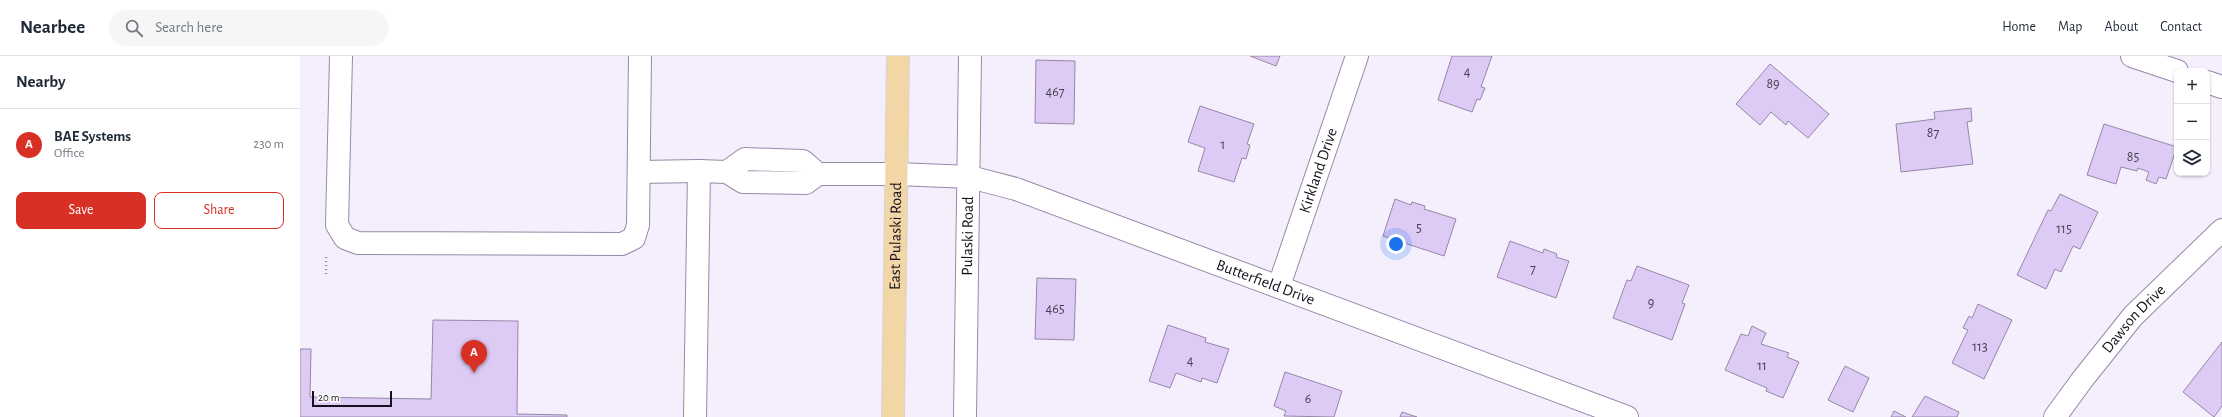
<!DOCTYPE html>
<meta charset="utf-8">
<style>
:root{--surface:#fff;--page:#f6f6f7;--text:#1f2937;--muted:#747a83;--line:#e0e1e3;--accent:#d93025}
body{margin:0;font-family:"Alegreya Sans",sans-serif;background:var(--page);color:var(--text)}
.controls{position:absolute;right:12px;top:12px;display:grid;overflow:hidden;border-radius:8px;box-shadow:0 1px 3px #0004}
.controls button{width:36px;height:36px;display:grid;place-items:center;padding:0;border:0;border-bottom:1px solid var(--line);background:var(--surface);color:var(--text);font:20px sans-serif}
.scale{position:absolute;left:12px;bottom:10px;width:80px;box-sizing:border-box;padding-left:4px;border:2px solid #16111c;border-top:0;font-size:11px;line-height:14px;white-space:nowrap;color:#16111c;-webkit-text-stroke:3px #fff;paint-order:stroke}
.you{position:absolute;left:1096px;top:188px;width:14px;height:14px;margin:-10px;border:3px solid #fff;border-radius:50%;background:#1a73e8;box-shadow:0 0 0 6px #1a73e833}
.badge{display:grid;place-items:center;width:26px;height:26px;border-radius:50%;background:var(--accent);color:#fff;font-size:13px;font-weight:700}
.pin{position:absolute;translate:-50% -33px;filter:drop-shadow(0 1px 2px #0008)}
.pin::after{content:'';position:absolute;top:21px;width:14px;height:12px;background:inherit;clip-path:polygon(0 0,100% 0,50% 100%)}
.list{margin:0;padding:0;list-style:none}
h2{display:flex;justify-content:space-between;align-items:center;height:52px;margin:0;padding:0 16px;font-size:17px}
h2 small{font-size:13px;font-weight:400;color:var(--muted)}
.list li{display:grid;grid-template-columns:26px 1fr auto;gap:12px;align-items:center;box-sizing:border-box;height:72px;padding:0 16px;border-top:1px solid var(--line)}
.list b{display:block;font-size:15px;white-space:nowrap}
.list p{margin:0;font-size:13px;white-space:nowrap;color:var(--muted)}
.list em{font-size:13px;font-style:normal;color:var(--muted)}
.actions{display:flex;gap:8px;padding:12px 16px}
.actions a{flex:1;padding:9px 0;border:1px solid var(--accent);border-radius:8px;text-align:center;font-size:14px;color:var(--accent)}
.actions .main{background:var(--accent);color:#fff}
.icon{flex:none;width:22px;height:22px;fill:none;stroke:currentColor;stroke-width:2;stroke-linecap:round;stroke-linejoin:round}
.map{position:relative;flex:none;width:1922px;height:361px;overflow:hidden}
header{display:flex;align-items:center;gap:24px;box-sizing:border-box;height:56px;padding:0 20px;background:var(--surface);border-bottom:1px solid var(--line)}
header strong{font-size:19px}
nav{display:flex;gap:22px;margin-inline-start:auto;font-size:14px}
.search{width:280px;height:36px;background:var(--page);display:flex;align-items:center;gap:10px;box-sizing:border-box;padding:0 14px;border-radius:22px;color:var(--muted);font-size:15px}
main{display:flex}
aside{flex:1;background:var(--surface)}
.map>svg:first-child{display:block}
</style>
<header>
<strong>Nearbee</strong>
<div class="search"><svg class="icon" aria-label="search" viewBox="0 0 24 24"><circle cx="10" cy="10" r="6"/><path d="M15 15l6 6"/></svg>Search here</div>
<nav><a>Home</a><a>Map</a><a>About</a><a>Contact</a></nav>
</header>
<main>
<aside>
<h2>Nearby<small></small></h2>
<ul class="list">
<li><span class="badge">A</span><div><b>BAE Systems</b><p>Office</p></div><em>230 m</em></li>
</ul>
<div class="actions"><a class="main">Save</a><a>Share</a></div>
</aside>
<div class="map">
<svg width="1922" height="361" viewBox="0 0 1922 361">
<rect width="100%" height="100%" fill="#f5effd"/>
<g fill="#decbf5" stroke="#9587a6">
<polygon points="950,0 980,0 976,10"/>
<polygon points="1152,0 1192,0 1181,31 1185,32 1180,44 1177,43 1172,56 1138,44"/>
<polygon points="736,4 775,5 774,68 735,67"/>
<polygon points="1470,8 1529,58 1508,82 1488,65 1486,69 1471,56 1460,69 1436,48"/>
<polygon points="900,50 954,68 947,88 950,89 946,103 942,102 934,126 898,115 905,92 888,86"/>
<polygon points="1671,52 1672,65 1667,66 1673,108 1601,116 1596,68 1635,63 1634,56"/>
<polygon points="1804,68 1877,91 1866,123 1859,121 1856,128 1846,124 1849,116 1838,112 1837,115 1821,111 1816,128 1787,119"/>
<polygon points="1760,138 1798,156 1780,193 1773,190 1761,216 1755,213 1746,233 1717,219 1748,154 1751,155"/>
<polygon points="1095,143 1111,149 1112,146 1125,150 1124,153 1156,163 1144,200 1083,180"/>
<polygon points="1210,185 1243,197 1244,193 1257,198 1256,201 1269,205 1256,242 1197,221"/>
<polygon points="1337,210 1389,229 1382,247 1385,248 1372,284 1313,262 1327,224 1331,225"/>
<polygon points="737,222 776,223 774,284 735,283"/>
<polygon points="1678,248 1712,264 1684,323 1652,307 1668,274 1663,272 1669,260 1672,262"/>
<polygon points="133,264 218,265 217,358 267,359 267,361 0,361 0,293 11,293 10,341 131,343"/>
<polygon points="868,269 906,282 905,286 929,293 917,327 902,322 901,326 876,317 870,332 849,325"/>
<polygon points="1452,270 1466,277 1461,288 1489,297 1487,301 1499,306 1483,342 1466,335 1467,332 1425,314 1441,278 1448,280"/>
<polygon points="1922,286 1922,350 1914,361 1883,336"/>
<polygon points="1545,310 1569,322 1553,356 1528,344"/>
<polygon points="985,316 1042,335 1034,361 984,360 986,355 974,350"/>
<polygon points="1625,340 1659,356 1657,361 1612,361"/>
<polygon points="1594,355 1606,361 1591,361"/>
<polygon points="1102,356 1117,361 1100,361"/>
</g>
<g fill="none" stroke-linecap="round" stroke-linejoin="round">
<defs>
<g id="minor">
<polyline points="41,0 37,169 45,182 58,187 322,188 334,182 338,169 340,0"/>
<polyline points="1832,0 1877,15"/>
<polyline points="1907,26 1922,31"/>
<polyline points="339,116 399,115"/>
<polyline points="427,116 445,103 503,105 518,118"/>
<path id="s1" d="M979,230L1057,0"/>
<path id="s2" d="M395,361L399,115L427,116L443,126L506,127L518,118H597L670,121L716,133L1327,361"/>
<path id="s3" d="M665,361L670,0"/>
<path id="s4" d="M1755,361L1782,324L1833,260L1922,174"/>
</g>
<g id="major">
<path id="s5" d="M593,361L598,0"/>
</g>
</defs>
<use href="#minor" stroke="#9789a8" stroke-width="24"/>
<use href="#major" stroke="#d5d4d6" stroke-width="24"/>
<polyline stroke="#938d9a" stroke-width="2.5" stroke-dasharray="1 3" stroke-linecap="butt" points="26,218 26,198"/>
<use href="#minor" stroke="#fff" stroke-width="22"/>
<use href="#major" stroke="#f3d6a5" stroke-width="22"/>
</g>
<g text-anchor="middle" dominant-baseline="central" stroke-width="4" stroke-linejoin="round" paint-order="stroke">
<g font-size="14" fill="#484052">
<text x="1167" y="16">4</text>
<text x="1473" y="28">89</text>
<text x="755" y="36">467</text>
<text x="1633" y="77">87</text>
<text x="923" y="89">1</text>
<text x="1833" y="101">85</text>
<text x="1119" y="172">5</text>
<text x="1764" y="173">115</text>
<text x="1233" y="213">7</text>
<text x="1351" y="247">9</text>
<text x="755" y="253">465</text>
<text x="1680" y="291">113</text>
<text x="890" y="305">4</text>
<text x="1462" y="310">11</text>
<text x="1008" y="343">6</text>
</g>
<g font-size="16" fill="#16111c" stroke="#fff">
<text stroke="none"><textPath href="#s1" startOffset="122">Kirkland Drive</textPath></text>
<text stroke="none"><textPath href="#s5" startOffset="181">East Pulaski Road</textPath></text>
<text stroke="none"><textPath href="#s3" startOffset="181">Pulaski Road</textPath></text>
<text stroke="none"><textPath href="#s2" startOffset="837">Butterfield Drive</textPath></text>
<text stroke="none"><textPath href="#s4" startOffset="126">Dawson Drive</textPath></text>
</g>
</g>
</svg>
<div class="controls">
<button>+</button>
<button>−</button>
<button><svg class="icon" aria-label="layers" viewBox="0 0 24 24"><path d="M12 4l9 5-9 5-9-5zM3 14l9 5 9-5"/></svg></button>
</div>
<div class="scale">20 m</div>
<div class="you"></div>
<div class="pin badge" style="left:174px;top:317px">A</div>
</div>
</main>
